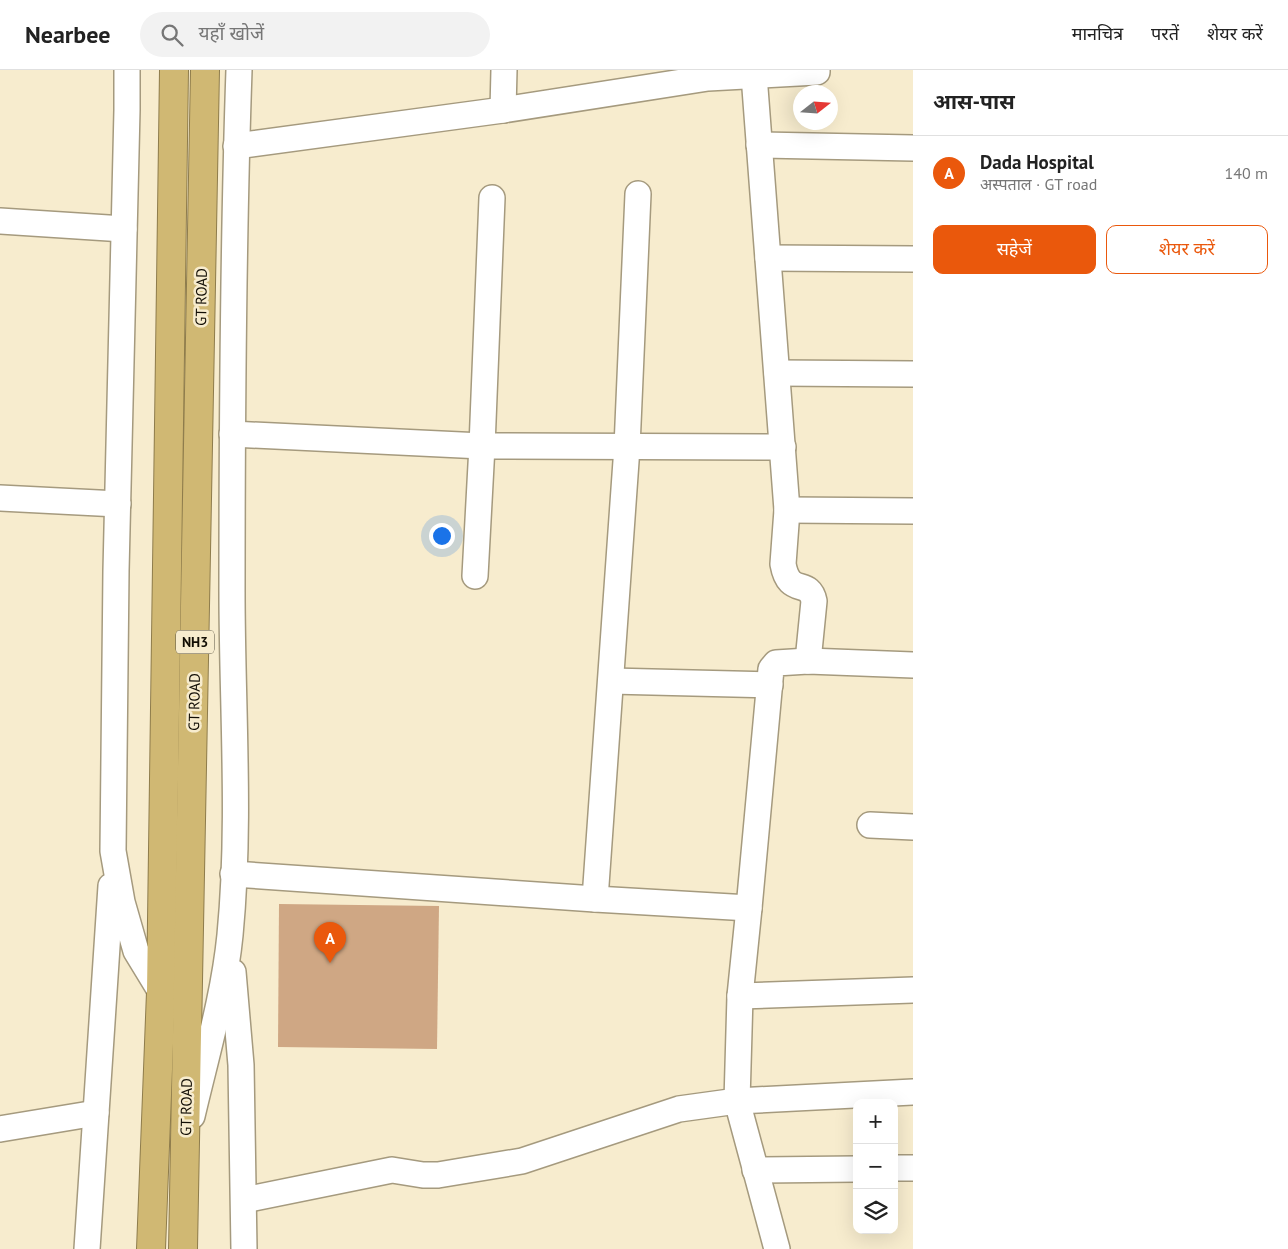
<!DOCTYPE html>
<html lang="hi">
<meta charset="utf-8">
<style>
:root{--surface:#fff;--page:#f2f2f2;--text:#222;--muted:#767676;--line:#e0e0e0;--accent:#ea580c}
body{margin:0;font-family:"PT Sans","Noto Sans Devanagari",sans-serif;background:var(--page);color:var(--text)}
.controls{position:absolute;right:15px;bottom:15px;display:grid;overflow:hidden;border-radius:10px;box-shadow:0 5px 20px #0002}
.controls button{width:45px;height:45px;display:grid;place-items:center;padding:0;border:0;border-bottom:1px solid var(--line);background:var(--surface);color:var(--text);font:25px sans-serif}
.compass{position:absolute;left:793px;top:15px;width:45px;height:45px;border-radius:50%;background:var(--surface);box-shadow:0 5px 20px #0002;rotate:73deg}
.you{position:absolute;left:441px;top:465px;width:18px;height:18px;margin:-12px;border:4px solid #fff;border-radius:50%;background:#1a73e8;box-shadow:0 0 0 8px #1a73e833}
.badge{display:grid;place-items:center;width:32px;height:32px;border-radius:50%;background:var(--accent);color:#fff;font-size:16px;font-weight:700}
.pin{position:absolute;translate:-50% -41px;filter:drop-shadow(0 1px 2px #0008)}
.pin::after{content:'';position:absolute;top:26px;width:18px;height:15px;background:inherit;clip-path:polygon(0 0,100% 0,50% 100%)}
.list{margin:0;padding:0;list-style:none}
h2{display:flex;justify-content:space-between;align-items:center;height:65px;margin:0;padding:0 20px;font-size:21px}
h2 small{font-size:16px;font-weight:400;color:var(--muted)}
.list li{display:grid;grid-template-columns:32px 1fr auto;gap:15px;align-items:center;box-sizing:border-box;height:75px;padding:0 20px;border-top:1px solid var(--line)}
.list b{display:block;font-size:19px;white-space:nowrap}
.list p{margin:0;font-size:16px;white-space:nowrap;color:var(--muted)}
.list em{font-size:16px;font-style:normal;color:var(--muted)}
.actions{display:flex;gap:10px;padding:15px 20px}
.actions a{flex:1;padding:11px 0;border:1px solid var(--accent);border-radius:10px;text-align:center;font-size:18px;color:var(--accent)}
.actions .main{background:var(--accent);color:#fff}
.icon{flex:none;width:28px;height:28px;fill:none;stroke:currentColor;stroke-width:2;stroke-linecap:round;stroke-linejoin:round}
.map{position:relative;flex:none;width:913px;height:1179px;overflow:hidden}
header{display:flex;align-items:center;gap:30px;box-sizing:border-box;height:70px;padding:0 25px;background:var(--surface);border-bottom:1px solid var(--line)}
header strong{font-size:24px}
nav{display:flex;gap:28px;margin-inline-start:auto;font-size:18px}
.search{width:350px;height:45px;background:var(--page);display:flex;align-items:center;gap:12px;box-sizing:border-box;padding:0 18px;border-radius:28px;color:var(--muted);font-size:19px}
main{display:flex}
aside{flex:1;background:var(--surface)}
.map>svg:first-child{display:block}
</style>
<header>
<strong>Nearbee</strong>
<div class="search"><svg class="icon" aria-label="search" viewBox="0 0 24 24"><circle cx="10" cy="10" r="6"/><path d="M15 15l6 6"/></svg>यहाँ खोजें</div>
<nav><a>मानचित्र</a><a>परतें</a><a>शेयर करें</a></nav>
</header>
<main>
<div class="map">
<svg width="913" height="1179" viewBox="0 0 913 1179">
<rect width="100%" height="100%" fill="#f7ecce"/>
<polygon fill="#cfa784" points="279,834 439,836 437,979 278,977"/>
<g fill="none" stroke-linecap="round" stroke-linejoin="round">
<defs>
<g id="minor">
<polyline points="127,0 127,40 116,501 113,781 122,832 136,881 161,922"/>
<path d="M754,5L787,440L783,494C789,528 809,507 814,531L808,591"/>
<polyline points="503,40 504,0"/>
<polyline points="759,75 913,78"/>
<polyline points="236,76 503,40 708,8 817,2 817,0"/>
<polyline points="0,151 124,159"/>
<polyline points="768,188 913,189"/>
<polyline points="777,303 913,304"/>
<polyline points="232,364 482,376 783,377"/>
<polyline points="0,428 118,434"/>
<polyline points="787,440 913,441"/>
<polyline points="475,506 482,376 492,128"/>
<polyline points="611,611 770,615"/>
<polyline points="870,755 913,757"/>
<polyline points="233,804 595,829 749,838"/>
<polyline points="595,829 627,377 638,124"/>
<polyline points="233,902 241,995 244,1179"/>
<polyline points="740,926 913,920"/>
<path d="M192,1046C206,986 224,926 230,865C241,751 232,636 232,522C232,348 233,174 239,0"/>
<polyline points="0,1059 96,1043"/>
<polyline points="894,1098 913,1098"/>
<polyline points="755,1100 857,1099"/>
<polyline points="244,1130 392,1100 423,1105 438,1105 522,1091 679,1039 737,1031 913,1022"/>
<polyline points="87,1179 111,816"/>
<polyline points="777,1179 737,1031 740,926 749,838 771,599 776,593 808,591 913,595"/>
</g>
<g id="highway">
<polyline points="151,1179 161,922 174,0"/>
<polyline points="183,1179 205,0"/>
</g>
</defs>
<use href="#minor" stroke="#a59a7e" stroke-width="28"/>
<use href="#highway" stroke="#8e7c4c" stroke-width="30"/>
<use href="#minor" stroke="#fff" stroke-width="25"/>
<use href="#highway" stroke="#d0b873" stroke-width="28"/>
</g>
<g text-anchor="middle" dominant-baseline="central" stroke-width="5" stroke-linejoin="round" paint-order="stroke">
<rect fill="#f7ecce" stroke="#575141" stroke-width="1" x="176" y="560.5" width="38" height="23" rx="4"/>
<g font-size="14" font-weight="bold" fill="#120e05">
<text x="195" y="572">NH3</text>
</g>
<g font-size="15" fill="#120e05" stroke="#f7ecce">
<text transform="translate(201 227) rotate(-89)">GT ROAD</text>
<text transform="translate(194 632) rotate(-89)">GT ROAD</text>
<text transform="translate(186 1037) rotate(-89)">GT ROAD</text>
</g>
</g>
</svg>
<div class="controls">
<button>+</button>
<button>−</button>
<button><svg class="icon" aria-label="layers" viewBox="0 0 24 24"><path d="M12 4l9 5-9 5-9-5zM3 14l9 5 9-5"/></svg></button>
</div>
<svg class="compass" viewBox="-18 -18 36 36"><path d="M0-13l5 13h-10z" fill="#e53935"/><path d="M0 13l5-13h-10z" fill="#767676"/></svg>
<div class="you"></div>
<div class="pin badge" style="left:330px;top:893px">A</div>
</div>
<aside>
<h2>आस-पास<small></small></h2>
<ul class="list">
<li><span class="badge">A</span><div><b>Dada Hospital</b><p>अस्पताल · GT road</p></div><em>140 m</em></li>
</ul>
<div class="actions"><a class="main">सहेजें</a><a>शेयर करें</a></div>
</aside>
</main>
